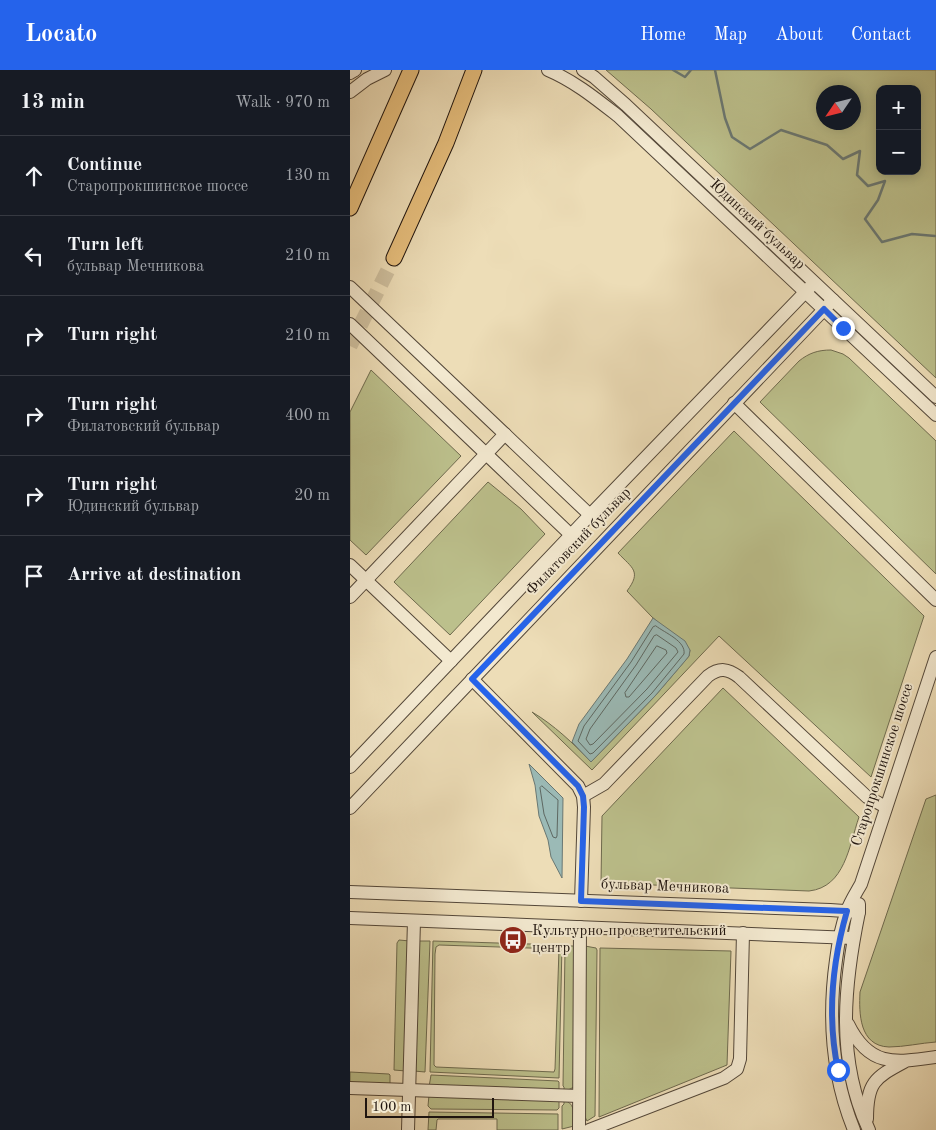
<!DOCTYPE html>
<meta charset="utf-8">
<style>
:root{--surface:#171b24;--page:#20242c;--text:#f1f3f6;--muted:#9ea1a6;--line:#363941;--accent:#2563eb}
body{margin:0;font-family:"Old Standard TT",serif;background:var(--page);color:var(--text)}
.controls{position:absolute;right:15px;top:15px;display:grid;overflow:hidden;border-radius:10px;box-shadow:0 2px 12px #0003}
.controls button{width:45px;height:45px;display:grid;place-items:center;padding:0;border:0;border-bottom:1px solid var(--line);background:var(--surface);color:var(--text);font:25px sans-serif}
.compass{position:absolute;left:466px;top:15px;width:45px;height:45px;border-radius:50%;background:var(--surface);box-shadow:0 2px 12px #0003;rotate:235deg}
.scale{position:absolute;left:15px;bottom:12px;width:129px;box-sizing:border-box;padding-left:5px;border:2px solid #20150f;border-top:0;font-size:14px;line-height:18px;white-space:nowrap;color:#20150f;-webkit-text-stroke:4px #f3e9d0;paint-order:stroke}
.stop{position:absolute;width:15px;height:15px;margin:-11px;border:4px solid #2563eb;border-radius:50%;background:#fff}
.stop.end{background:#2563eb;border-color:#fff;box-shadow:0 1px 5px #0008}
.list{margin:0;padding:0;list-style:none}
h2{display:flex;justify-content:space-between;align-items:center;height:65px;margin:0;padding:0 20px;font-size:21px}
h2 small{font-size:16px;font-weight:400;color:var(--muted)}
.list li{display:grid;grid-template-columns:32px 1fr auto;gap:15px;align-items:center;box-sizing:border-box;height:80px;padding:0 20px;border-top:1px solid var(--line)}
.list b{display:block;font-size:19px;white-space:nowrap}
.list p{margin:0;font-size:16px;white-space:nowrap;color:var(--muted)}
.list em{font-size:16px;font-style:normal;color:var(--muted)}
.icon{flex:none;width:28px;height:28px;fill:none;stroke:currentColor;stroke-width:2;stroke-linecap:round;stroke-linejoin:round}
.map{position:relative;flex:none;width:586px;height:1060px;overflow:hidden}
header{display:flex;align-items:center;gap:30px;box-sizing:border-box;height:70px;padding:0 25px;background:var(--accent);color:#fff}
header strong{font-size:24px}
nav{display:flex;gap:28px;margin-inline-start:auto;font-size:18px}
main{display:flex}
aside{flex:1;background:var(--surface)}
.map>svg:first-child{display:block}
</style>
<header>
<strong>Locato</strong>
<nav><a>Home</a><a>Map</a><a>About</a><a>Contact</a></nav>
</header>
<main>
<aside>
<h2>13 min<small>Walk · 970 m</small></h2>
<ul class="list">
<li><svg class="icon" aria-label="ahead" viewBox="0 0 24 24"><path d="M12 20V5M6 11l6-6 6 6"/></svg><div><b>Continue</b><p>Старопрокшинское шоссе</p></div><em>130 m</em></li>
<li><svg class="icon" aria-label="left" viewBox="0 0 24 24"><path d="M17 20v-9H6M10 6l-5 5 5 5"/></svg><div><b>Turn left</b><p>бульвар Мечникова</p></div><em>210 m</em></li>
<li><svg class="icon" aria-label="right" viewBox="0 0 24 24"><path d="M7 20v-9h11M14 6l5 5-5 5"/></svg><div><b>Turn right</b></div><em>210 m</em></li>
<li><svg class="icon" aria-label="right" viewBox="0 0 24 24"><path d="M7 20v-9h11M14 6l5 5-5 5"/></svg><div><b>Turn right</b><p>Филатовский бульвар</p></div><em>400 m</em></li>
<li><svg class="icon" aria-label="right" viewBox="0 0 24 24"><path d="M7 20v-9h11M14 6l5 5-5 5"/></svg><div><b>Turn right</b><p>Юдинский бульвар</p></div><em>20 m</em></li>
<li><svg class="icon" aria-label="arrive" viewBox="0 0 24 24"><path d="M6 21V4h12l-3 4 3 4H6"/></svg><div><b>Arrive at destination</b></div></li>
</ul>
</aside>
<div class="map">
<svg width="586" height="1060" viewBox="0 0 586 1060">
<rect width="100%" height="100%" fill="#edddb7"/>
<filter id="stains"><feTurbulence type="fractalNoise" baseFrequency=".004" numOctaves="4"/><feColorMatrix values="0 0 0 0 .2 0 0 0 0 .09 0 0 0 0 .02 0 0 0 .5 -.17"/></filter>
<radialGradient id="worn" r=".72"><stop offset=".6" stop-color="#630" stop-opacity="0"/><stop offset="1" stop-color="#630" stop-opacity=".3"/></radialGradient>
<g fill="#bcc08c" stroke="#6e6a4e" fill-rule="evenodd">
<path d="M256,0H586V308L301,39ZM530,19H567V101H530ZM503,22V52H473V22Z"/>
<path d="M481,280L493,284L499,288L586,371V504L410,332L449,291C459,283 468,280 481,280Z"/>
<polygon points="21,300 111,386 16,485 0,470 0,342"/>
<path d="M384,361L574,546L521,707L369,566L242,700L182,642C204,655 223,673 241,692L305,626L339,586L340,580L302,547L277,521C292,501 282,498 268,483Z"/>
<polygon points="138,412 171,439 195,464 100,565 44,512"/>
<path d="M373,618L509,747C499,776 495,817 459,821L251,813L252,746Z"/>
<path d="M586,725V972C571,973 554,977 539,977C509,976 509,943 510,922L576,729Z"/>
<polygon points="49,870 60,871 56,1001 44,1000 47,873"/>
<polygon points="68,871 80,871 75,1002 64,1001"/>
<path d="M83,871L212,875L209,1008L80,1002ZM89,875L209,879L205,999L204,1002L86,997L84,995L85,884L86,877Z"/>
<polygon points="216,876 226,876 224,1017 214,1022 214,1017 213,1016 215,879"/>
<polygon points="235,876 246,878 247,880 245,1046 237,1051 233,1043"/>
<polygon points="250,878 381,881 377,995 249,1047"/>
<polygon points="0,1002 39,1004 40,1005 40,1016 0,1014"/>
<polygon points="81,1005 208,1011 209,1012 209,1022 79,1017"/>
<polygon points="79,1025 209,1030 209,1038 207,1040 81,1039 78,1036"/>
<path d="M214,1030C226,1034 224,1045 224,1056L212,1059V1036L214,1034Z"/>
<polygon points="79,1042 208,1044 208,1060 147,1060 147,1049 88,1049 87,1050 86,1060 78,1060"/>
</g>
<g fill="#9bbab6" stroke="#6a7873">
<polygon points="303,548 335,571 340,580 339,586 335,591 305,626 241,692 222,672 229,654 277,589"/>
<polygon points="179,694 213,728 212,808 201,787 198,770 189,746 185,715"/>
</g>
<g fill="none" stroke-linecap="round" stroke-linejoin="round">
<g stroke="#5e6862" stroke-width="1">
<path d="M306,556C315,563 336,571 334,584L302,623L243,683L240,684L228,671L234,656L281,592L303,557Z"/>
<polygon points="307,565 326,578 328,582 297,619 243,674 240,675 236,669 240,659 286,595 304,566"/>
<polygon points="307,576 316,580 317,583 279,627 276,627 275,623"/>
<polygon points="192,716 208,730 207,766 206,768 203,767 194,744 190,718"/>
</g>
<g stroke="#6a7873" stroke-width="2.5">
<polyline points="323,0 335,7 341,0"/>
<polyline points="365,0 375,48 382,67 400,79 431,60 477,75 493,89 510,81 507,105 518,116 535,111 528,130 515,149 532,172 562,164 585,166"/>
</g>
<polyline stroke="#cebf9e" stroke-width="15" stroke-dasharray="15 8" stroke-linecap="butt" points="0,276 44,188"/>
<defs>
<g id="minor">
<path d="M198,0C224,11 245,28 268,46L586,345"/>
<polyline points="233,0 244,7 276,35 586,327"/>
<polyline points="0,3 5,0"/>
<polyline points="0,22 17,9 35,0"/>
<polyline points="0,217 240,445"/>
<polyline points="0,254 221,465"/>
<polyline points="384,333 586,530"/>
<polyline points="0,495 101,591"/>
<polyline points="0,527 155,364"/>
<polyline points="122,609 228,716 233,726 234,737 231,831"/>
<polyline points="0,697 240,445 464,213"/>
<path d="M233,726L254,714L358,606C370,597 378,599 389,607L517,727L536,737"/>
<polyline points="0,738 483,230"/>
<polyline points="0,822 480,840 509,842"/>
<path d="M509,834V842C494,915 486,990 519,1060"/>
<polyline points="0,848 503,868"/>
<path d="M498,954C519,997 544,993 586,987"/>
<polyline points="0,1018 229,1026"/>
<path d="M517,1049C517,1013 524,1008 554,992"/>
<polyline points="58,1060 64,851"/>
<polyline points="229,1060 230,857"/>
<polyline points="239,1060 374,1008 387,999 390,989 393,863"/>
<path d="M504,1060C482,1006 478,947 486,890C488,874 491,857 497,841C500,832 506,823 511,814L586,587"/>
</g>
<g id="major">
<polyline points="0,138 61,0"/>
<polyline points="44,188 96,73 124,0"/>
</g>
</defs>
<use href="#minor" stroke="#534739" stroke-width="14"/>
<use href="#major" stroke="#20150f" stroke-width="17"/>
<use href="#minor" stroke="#f3e9d0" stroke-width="12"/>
<use href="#major" stroke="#e6be7c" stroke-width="15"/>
</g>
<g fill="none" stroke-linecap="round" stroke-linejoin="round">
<path stroke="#2563eb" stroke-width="6" d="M488,1000C477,947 482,893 497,841L231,831L234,737L233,726L228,716L122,609L474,239L493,258"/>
</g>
<defs>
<symbol id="bus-disc" viewBox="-11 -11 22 22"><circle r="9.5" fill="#8f2418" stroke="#f3e9d0"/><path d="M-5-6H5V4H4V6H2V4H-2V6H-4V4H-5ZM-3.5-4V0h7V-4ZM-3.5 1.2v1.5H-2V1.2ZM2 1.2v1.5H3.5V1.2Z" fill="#fff"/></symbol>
</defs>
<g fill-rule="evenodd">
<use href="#bus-disc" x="147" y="854" width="32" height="32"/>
</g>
<g text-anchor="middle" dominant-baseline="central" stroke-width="4" stroke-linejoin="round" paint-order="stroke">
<g font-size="15" fill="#20150f" stroke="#f3e9d0">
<text transform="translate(407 155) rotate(43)">Юдинский бульвар</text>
<text transform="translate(229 472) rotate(-46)">Филатовский бульвар</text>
<text transform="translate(533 695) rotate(-72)">Старопрокшинское шоссе</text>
<text transform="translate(315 817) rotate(2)">бульвар Мечникова</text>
</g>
<g font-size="15" fill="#20150f" stroke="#f3e9d0" text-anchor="start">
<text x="182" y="861">Культурно-просветительский<tspan x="182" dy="17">центр</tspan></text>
</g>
</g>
<rect width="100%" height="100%" filter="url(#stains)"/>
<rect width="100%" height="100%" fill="url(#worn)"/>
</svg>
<div class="controls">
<button>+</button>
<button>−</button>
</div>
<svg class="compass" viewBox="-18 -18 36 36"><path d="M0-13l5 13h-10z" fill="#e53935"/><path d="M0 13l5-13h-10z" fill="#9ea1a6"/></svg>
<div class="scale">100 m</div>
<div class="stop" style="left:488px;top:1000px"></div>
<div class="stop end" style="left:493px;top:258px"></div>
</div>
</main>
